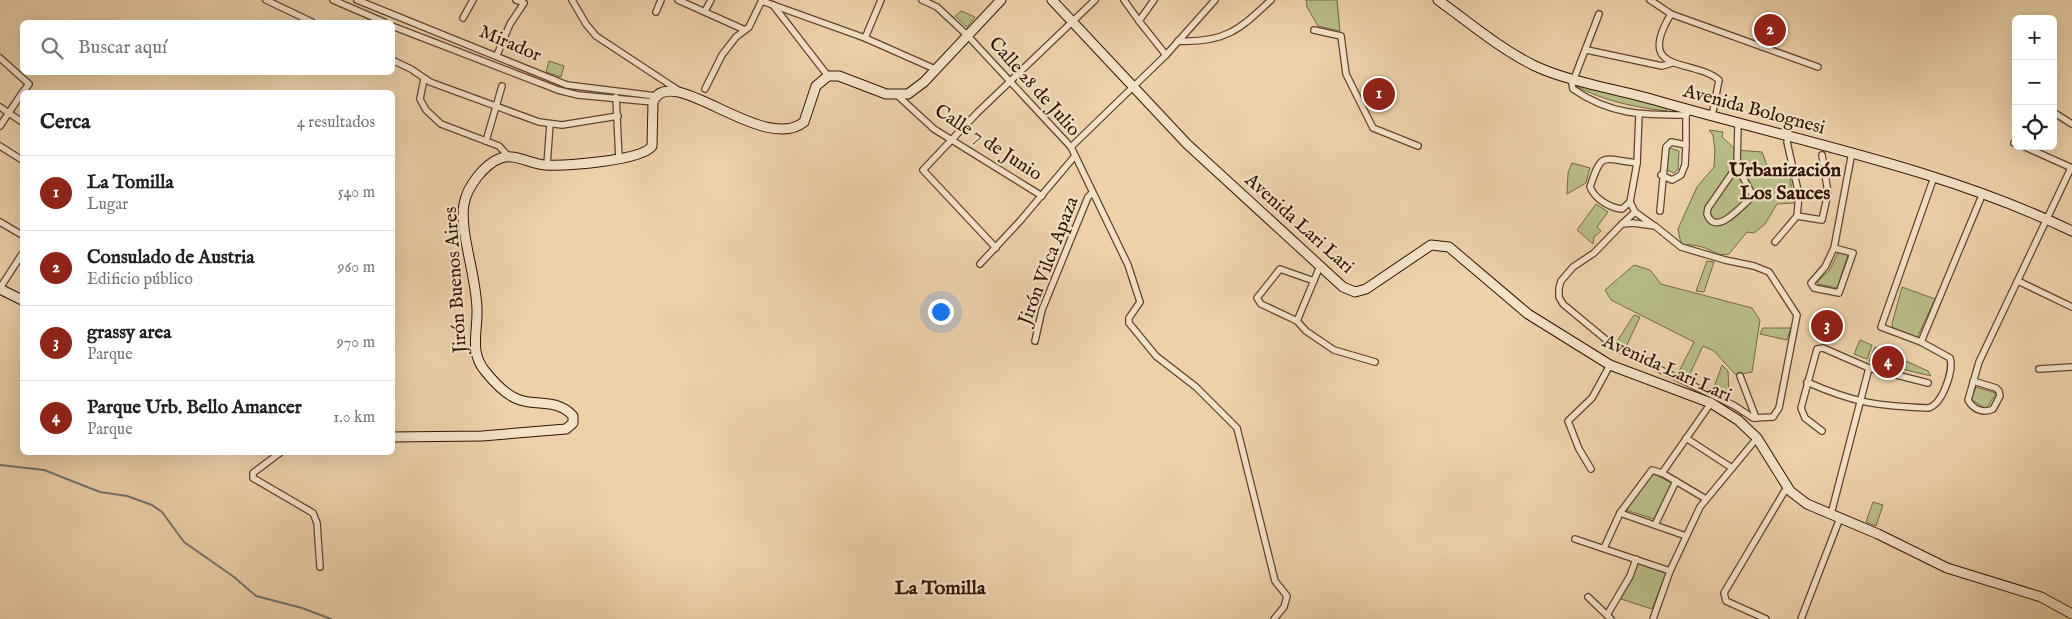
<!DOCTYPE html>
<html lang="es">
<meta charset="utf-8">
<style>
:root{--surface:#fff;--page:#f6f6f6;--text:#202124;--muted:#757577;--line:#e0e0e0;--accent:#8f2418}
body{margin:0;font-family:"IM FELL English",serif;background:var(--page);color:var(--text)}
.controls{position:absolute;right:15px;top:15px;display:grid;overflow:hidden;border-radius:8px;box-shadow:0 5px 20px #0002}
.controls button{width:45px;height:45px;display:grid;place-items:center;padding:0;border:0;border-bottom:1px solid var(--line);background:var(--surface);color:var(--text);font:25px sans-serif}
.you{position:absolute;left:940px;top:311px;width:18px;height:18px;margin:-12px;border:4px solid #fff;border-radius:50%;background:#1a73e8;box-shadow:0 0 0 8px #1a73e833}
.badge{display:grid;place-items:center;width:32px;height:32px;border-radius:50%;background:var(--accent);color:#fff;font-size:16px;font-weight:700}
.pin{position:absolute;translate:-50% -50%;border:2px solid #fff;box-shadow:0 1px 5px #0006}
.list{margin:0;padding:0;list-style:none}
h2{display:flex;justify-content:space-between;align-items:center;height:65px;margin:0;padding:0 20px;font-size:21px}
h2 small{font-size:16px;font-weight:400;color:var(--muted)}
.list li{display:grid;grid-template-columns:32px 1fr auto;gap:15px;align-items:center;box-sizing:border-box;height:75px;padding:0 20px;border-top:1px solid var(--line)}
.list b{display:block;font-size:19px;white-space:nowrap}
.list p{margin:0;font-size:16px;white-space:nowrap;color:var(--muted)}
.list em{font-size:16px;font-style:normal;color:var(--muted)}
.icon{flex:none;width:28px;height:28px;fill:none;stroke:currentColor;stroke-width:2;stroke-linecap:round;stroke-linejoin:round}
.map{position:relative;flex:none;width:2072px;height:619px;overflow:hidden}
.search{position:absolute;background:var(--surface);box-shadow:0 5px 20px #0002;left:20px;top:20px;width:375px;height:55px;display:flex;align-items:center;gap:12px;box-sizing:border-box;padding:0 18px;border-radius:8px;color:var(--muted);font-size:19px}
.panel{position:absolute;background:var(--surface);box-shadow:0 5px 20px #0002;left:20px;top:90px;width:375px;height:365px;border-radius:8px}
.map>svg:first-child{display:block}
</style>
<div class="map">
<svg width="2072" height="619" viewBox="0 0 2072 619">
<rect width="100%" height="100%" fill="#ecd1ab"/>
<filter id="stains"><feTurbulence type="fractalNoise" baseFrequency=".004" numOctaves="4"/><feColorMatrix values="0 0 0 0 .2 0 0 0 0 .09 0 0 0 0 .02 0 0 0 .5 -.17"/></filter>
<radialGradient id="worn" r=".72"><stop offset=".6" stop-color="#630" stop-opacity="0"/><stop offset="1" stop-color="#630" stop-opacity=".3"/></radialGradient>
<g fill="#b8bc88" stroke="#746846">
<polygon points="1306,0 1337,0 1340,31 1318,26 1307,7"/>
<polygon points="961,11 975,17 967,27 955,16"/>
<polygon points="549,61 564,66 561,77 546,72"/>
<path d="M1575,82L1667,107L1666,111C1634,107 1604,101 1576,86Z"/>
<path d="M1709,130L1723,132L1722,137L1736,150L1762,152L1771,176L1789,172L1794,203L1777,204L1765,224L1754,233L1747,232L1729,254C1716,257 1714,250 1702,247C1696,245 1688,245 1681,244L1678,229L1697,187L1714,167L1715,150L1713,135Z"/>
<polygon points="1670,148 1679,151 1678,169 1674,173 1667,170 1667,151"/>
<polygon points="1572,163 1590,168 1586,183 1567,194 1568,173"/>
<polygon points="1596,204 1608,212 1597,227 1601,231 1594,237 1593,244 1577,230"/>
<polygon points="1838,253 1848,255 1837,288 1818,284 1817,282 1829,271"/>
<polygon points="1707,261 1714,262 1704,292 1696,291"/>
<polygon points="1634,265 1650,270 1661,284 1752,308 1760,320 1752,372 1736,375 1714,351 1703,346 1688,378 1678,373 1694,342 1611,300 1605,290"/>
<polygon points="1902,287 1935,299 1917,338 1893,329 1892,324"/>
<polygon points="1634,315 1640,317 1626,347 1616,343"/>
<polygon points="1763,328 1791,328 1787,340 1760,334"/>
<polygon points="1860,340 1872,345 1867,359 1854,354"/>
<polygon points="1875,347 1928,371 1931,376 1869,361"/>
<polygon points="1722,365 1728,371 1729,394 1724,395 1713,390"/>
<polygon points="1976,387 1996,393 1986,409 1971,399"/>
<polygon points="1653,474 1672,483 1654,519 1626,510"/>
<polygon points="1873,502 1883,505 1876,526 1866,522"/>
<polygon points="1637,563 1666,573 1652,609 1621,599"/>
</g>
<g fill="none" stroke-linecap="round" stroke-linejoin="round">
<polyline stroke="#73746f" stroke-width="2" points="0,465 44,470 100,492 127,496 152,505 162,512 184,542 234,577 256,596 302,608 331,619"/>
<defs>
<g id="street">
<polyline points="266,0 312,22"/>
<polyline points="333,0 384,22"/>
<polyline points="357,0 567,85 656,96"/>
<polyline points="572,0 586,24 596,36 681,92"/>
<polyline points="678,0 745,30"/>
<polyline points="922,0 937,7 967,35 1071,147 1128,265 1140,302 1129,318 1129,323 1156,356 1196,387 1237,428 1275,581 1287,596 1284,607 1274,619"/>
<polyline points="1124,0 1139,21"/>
<polyline points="1154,0 1139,21 1166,55"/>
<polyline points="1650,0 1671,14 1818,67"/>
<polyline points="762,1 865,38 935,69"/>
<polyline points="773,5 828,76"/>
<polyline points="705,11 711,0"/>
<polyline points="656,12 661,0"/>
<path d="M1599,14L1572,84L1573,89C1610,115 1643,115 1686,115L1690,110"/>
<path d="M1671,14C1634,75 1693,58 1719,80L1712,116"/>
<polyline points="463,18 473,0"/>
<polyline points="392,26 558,90 578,95 653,102"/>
<polyline points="1314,30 1341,36 1346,74 1373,128 1418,146"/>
<polyline points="865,38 881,0"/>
<path d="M1178,41C1225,43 1239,30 1271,0"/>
<polyline points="1587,50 1662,66 1672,63"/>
<polyline points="497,55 510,24 524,3 516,0"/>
<polyline points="0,58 29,84 23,92"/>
<polyline points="392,60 411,69 430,82 539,122 562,125 618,116"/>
<polyline points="424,79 420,99 426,110 441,124 499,146 508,156"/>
<polyline points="705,89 722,55 736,37 749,27 762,0"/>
<polyline points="897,95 934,129 1042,196"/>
<polyline points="616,97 619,159"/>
<polyline points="0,107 22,122"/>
<polyline points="2053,112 2072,124"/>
<polyline points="0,126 22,93"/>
<polyline points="486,141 502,86"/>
<polyline points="2014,143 2016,143"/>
<polyline points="1686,145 1686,115"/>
<polyline points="0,146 22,160"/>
<polyline points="2023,146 2072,168"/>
<polyline points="1071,147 1166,55 1215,0"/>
<polyline points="547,165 550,124"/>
<path d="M1737,166L1708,208L1707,214C1716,238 1742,205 1753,196L1737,166L1738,124"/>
<path d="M1630,202L1622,209C1610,208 1595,199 1590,187C1602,151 1601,159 1637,163"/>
<polyline points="1660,211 1666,147 1671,142 1686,145 1685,165 1681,175 1672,180 1661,175"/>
<polyline points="1635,212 1630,202 1637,163 1639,115"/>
<polyline points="1797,216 1822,220 1828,193 1822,155"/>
<polyline points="0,222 22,235"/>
<polygon points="1633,223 1655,226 1681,247 1725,260 1754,266 1769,272 1797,315 1779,408 1773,417 1753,418 1735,406 1616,348 1563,304 1559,297 1559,288 1561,281 1573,267 1594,253 1622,224"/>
<polyline points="1622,224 1635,212 1653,225"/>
<polyline points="1775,242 1797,216 1799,195 1787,142 1789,137"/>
<polyline points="996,248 923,170 977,113 1095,0"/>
<polyline points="1834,248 1853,253 1839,293 1814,288 1811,283 1825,267 1834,248 1852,152"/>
<polyline points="980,264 1020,221 1074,157"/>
<polyline points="1314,281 1280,269 1257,298 1261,304 1297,321 1306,331 1334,350 1375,362"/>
<polyline points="2018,281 2072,307"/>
<polyline points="0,288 22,254"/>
<polyline points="1297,321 1320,266"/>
<polyline points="1035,341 1042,310 1088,197 1092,193"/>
<polyline points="1921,342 1983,193"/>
<polyline points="2039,369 2072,367"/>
<polyline points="1740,376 1756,418"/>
<path d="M1973,381L1996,388L1999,391L2000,396L1993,409C1983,414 1973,409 1968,400L1979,362L2071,168"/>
<path d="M1807,382C1854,403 1878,406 1928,408C1942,405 1954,371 1950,358L1921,342L1881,327L1934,177"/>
<polyline points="1822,431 1805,418 1801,408 1817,349 1823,348 1869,368 1928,383"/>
<polyline points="1686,438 1732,468"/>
<polyline points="281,452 253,473 253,478 313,513 317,523 320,567"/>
<polyline points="1591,469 1579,449 1568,421 1592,398 1610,365"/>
<polyline points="1662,473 1711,403"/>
<polyline points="1620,513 1686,536"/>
<polyline points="1831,514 1869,368"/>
<polyline points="1655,525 1676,481"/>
<polyline points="1575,539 1670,571"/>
<polyline points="1604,548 1620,513 1652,470 1662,473 1706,499"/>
<polyline points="1588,597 1611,619"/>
<polyline points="1607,615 1630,576 1636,559"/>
<polyline points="1653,619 1670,571 1700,507 1757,438"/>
<polyline points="1766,619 1726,601 1724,593 1787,487"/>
<polyline points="1801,619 1840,518"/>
</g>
<g id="secondary">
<polyline points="1052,0 1187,144 1343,287 1355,292 1366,289 1431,245 1449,247 1528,314 1610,365 1711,403 1738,420 1757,438 1790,491 1807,504 1878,534 1947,568 2041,597 2072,614"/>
<path d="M1438,0C1470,23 1500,49 1535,66C1569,82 1621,90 1658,101C1797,141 1941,168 2072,231"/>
<polyline points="0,289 22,300"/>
<path d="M392,437L482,436L566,429L573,423V416C558,399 539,406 520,400C507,396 493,381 485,371C470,353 477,334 477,313C478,280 459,233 464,204C467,187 484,164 501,158C514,153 531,164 545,165C564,166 642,161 652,146L653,102C670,60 763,155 804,122L816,86L828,76H839L886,94H908L924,82L1001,0"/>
</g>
</defs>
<use href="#street" stroke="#5f422e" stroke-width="8"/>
<use href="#secondary" stroke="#301305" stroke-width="11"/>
<use href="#street" stroke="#f3e1c8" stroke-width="5.5"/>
<use href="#secondary" stroke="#f3e1c8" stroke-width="9"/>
</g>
<g text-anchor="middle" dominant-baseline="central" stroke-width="4.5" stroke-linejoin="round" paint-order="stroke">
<g font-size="19" fill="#301305" stroke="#f3e1c8">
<text transform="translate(510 44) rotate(23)">Mirador</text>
<text transform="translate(1034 87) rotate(48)">Calle 28 de Julio</text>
<text transform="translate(1754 110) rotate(15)">Avenida Bolognesi</text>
<text transform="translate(988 143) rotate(33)">Calle 7 de Junio</text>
<text transform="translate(1299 224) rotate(42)">Avenida Lari Lari</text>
<text transform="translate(1049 261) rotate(-69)">Jirón Vilca Apaza</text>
<text transform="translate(456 280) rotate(-94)">Jirón Buenos Aires</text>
<text transform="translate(1667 369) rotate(24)">Avenida Lari Lari</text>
</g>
<g font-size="20" font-weight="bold" fill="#301305" stroke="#f3e1c8">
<text x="1785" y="170">Urbanización<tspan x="1785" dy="23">Los Sauces</tspan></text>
<text x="940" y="588">La Tomilla</text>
</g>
</g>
<rect width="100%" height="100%" filter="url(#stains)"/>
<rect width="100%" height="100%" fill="url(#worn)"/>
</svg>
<div class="controls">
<button>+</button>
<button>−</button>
<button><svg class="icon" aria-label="locate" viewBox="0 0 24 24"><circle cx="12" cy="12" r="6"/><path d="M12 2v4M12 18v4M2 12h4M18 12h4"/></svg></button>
</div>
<div class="you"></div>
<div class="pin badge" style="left:1379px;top:94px">1</div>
<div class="pin badge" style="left:1770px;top:30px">2</div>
<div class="pin badge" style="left:1827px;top:326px">3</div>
<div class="pin badge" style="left:1888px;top:362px">4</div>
<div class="search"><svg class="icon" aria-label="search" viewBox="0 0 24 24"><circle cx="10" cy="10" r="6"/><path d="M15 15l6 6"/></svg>Buscar aquí</div>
<section class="panel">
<h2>Cerca<small>4 resultados</small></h2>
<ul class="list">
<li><span class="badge">1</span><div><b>La Tomilla</b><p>Lugar</p></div><em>540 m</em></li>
<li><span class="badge">2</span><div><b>Consulado de Austria</b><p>Edificio público</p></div><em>960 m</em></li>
<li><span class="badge">3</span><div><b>grassy area</b><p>Parque</p></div><em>970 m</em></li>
<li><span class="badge">4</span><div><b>Parque Urb. Bello Amancer</b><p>Parque</p></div><em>1.0 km</em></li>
</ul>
</section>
</div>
